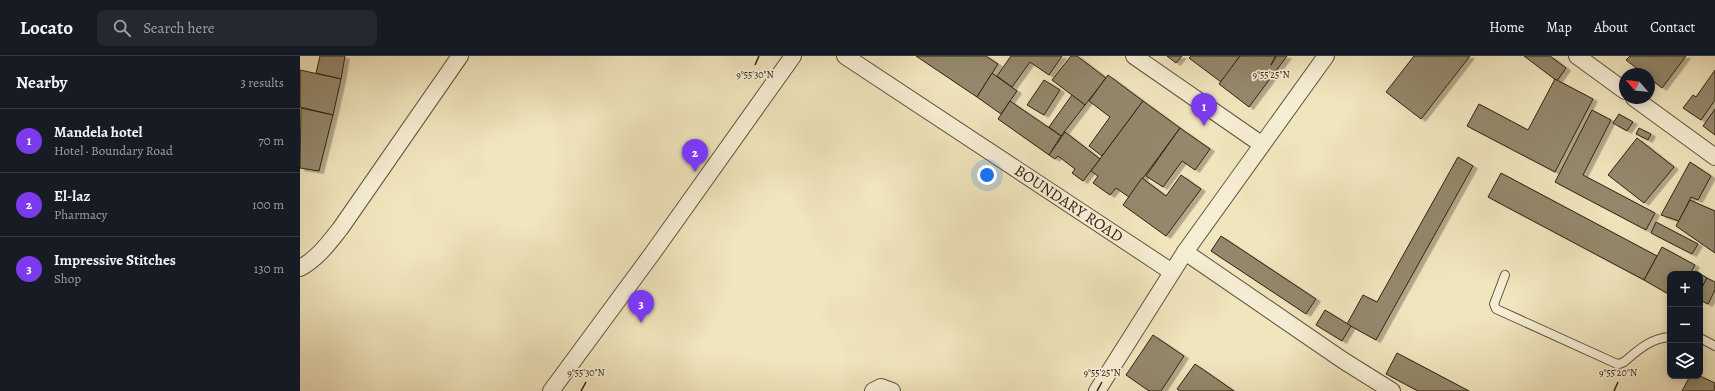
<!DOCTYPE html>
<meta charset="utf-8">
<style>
:root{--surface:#171b24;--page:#242831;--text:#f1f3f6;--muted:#9ea1a6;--line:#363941;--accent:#7c3aed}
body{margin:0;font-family:Alegreya,serif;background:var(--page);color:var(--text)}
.controls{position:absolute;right:12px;bottom:12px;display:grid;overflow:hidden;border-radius:8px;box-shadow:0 2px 10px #0003}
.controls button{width:36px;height:36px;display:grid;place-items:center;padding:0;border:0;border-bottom:1px solid var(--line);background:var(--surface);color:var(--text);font:20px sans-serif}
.compass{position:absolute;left:1319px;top:12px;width:36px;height:36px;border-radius:50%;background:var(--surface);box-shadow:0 2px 10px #0003;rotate:298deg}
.you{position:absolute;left:687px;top:119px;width:14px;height:14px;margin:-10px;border:3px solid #fff;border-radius:50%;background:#1a73e8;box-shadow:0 0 0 6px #1a73e833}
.badge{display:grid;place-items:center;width:26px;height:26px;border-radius:50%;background:var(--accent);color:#fff;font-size:13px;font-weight:700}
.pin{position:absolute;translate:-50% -33px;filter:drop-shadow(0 1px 2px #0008)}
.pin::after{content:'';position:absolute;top:21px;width:14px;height:12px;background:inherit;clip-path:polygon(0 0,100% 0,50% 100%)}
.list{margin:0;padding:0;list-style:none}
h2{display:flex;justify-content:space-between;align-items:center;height:52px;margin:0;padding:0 16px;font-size:17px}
h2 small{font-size:13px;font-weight:400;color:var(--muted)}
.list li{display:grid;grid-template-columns:26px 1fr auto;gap:12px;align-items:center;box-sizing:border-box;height:64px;padding:0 16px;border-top:1px solid var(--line)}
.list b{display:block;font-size:15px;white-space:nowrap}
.list p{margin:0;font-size:13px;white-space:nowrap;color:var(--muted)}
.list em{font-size:13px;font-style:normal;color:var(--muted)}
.icon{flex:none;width:22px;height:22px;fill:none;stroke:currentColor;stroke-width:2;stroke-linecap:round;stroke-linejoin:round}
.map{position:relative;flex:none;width:1415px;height:335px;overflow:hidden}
header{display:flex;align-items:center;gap:24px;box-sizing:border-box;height:56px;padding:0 20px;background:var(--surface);border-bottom:1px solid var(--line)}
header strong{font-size:19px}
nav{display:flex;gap:22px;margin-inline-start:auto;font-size:14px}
.search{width:280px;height:36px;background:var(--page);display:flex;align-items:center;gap:10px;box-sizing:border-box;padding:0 14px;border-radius:8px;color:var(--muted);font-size:15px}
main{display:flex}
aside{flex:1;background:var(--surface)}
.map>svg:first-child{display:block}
</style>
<header>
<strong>Locato</strong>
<div class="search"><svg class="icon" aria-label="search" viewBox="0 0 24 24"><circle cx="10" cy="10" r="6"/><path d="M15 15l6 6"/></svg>Search here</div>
<nav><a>Home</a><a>Map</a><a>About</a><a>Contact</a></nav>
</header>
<main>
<aside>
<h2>Nearby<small>3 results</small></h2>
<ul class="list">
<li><span class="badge">1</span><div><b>Mandela hotel</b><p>Hotel · Boundary Road</p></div><em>70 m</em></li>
<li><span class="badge">2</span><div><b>El-laz</b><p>Pharmacy</p></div><em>100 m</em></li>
<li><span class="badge">3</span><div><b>Impressive Stitches</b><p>Shop</p></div><em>130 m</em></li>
</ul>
</aside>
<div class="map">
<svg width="1415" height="335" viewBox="0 0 1415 335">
<defs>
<filter id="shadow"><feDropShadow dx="4.5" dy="2.5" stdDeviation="0" flood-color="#0004"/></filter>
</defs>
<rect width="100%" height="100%" fill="#f1e5bd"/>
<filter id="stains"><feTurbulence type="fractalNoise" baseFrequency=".005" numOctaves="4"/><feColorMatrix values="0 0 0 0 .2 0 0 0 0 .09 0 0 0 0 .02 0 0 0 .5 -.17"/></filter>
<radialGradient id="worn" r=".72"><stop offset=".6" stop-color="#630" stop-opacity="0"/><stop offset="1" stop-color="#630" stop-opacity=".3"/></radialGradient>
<g fill="#94886c" stroke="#2f2314" filter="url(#shadow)">
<polygon points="20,0 45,0 41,23 16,17"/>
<polygon points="616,0 686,0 698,8 677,41"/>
<polygon points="711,0 762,0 749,19 730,6 712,31 697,20"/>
<polygon points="771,0 777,0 806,22 785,49 752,24"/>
<polygon points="867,0 882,0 876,7"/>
<polygon points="891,0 940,0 921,26 889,2"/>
<polygon points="940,0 987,0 949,51 919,28"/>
<polygon points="1114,0 1170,0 1121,63 1086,36"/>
<polygon points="1224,0 1250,0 1266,12 1257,25"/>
<polygon points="1330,0 1386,0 1362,32 1349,22 1349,18 1344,18 1326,4"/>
<polygon points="0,14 41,23 33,59 0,51"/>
<polygon points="1415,14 1415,44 1401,64 1383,52 1393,39 1396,41"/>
<polygon points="692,17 717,35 701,58 677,41"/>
<polygon points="808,19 843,45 802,100 789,90 810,61 789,45"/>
<polygon points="1255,23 1293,43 1255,116 1167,70 1179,48 1228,74"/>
<polygon points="744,24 760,34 744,59 727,49"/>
<polygon points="772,39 785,49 761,80 749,71"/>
<polygon points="710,45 761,80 749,99 698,63"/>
<polygon points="843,45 880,72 829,141 816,132 810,139 793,127 798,120 791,115"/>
<polygon points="1,52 33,59 19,115 0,112"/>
<polygon points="1415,53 1415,79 1403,70"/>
<polygon points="1292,54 1311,64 1283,119 1355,157 1346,174 1255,126"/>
<polygon points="1319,58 1333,66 1327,75 1313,67"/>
<polygon points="880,72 910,93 895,114 882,105 863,131 846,120"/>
<polygon points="1339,72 1351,78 1348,84 1336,78"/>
<polygon points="765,76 800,103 783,125 772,117 775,113 758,100 755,103 749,99"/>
<polygon points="1337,82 1374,111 1344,147 1308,119"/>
<polygon points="1158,101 1173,110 1076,284 1047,268 1063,239 1077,246"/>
<polygon points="1390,106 1411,120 1398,144 1391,141 1379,165 1361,159"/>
<polygon points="1201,117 1357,200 1344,224 1188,141"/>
<polygon points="881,119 901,133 866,180 823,149 842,122 866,140"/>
<polygon points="1390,144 1415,155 1415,197 1376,170"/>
<polygon points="1356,166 1398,188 1392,198 1351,177"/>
<polygon points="921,180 1016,243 1006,258 911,195"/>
<polygon points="1362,191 1395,209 1390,218 1370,218 1370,239 1344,224"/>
<polygon points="1397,216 1407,222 1400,235 1400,218 1396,218"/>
<polygon points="1407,222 1415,226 1415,234 1408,248 1400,244 1400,235"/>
<polygon points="1025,254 1051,270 1042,285 1016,269"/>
<polygon points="853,279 884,300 861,335 849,335 826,319"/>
<polygon points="1097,297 1169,335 1118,335 1086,318"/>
<polygon points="895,308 934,335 880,335 877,333"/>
<polygon points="1390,320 1400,320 1415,327 1414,335 1382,335"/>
</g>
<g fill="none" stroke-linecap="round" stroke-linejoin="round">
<defs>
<g id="lane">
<path d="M1205,219L1194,248L1196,253L1315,307L1319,308L1324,306C1338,294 1351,282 1370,281"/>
<polyline points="1400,282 1415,290"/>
</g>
<g id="street">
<path id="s1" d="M545,0L872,216"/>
<polyline points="834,0 961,88"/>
<polyline points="1277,0 1325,35"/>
<polyline points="1334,42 1415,101"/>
<polyline points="885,196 1044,305 1092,335"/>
<path d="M0,212C17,203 28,188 40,173L160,0"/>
<polyline points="251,335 352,198 493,0"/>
<polyline points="573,335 581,331 592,335"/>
<polyline points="797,335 885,196 1026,0"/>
</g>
</defs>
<use href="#lane" stroke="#60543e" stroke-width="10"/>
<use href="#street" stroke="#60543e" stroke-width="18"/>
<use href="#lane" stroke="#f6eed4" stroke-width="8"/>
<use href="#street" stroke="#f6eed4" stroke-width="16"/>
</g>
<path fill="none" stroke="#2f2314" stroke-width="1.5" d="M455,9L459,0M971,9L976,0M281,335L286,326M797,335L802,326M1314,335L1318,326"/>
<g text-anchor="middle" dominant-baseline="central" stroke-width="3.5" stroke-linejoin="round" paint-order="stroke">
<g font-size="16" fill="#2f2314" stroke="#f6eed4">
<text stroke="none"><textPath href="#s1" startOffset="268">BOUNDARY ROAD</textPath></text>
</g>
</g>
<g font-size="10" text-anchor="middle" fill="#2f2314" stroke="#f6eed4" stroke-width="3.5" stroke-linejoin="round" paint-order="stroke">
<text x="455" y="22">9°55'30"N</text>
<text x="971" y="22">9°55'25"N</text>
<text x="286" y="320">9°55'30"N</text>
<text x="802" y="320">9°55'25"N</text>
<text x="1318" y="320">9°55'20"N</text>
</g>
<rect width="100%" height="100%" filter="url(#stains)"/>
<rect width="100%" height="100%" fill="url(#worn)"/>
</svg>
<div class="controls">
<button>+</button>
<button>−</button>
<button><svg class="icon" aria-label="layers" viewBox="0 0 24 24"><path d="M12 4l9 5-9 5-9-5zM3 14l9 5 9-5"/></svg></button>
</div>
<svg class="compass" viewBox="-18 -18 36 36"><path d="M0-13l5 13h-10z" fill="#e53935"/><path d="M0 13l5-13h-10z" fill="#9ea1a6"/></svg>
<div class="you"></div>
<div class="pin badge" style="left:904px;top:70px">1</div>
<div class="pin badge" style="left:395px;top:116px">2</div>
<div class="pin badge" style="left:341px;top:267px">3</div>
</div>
</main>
